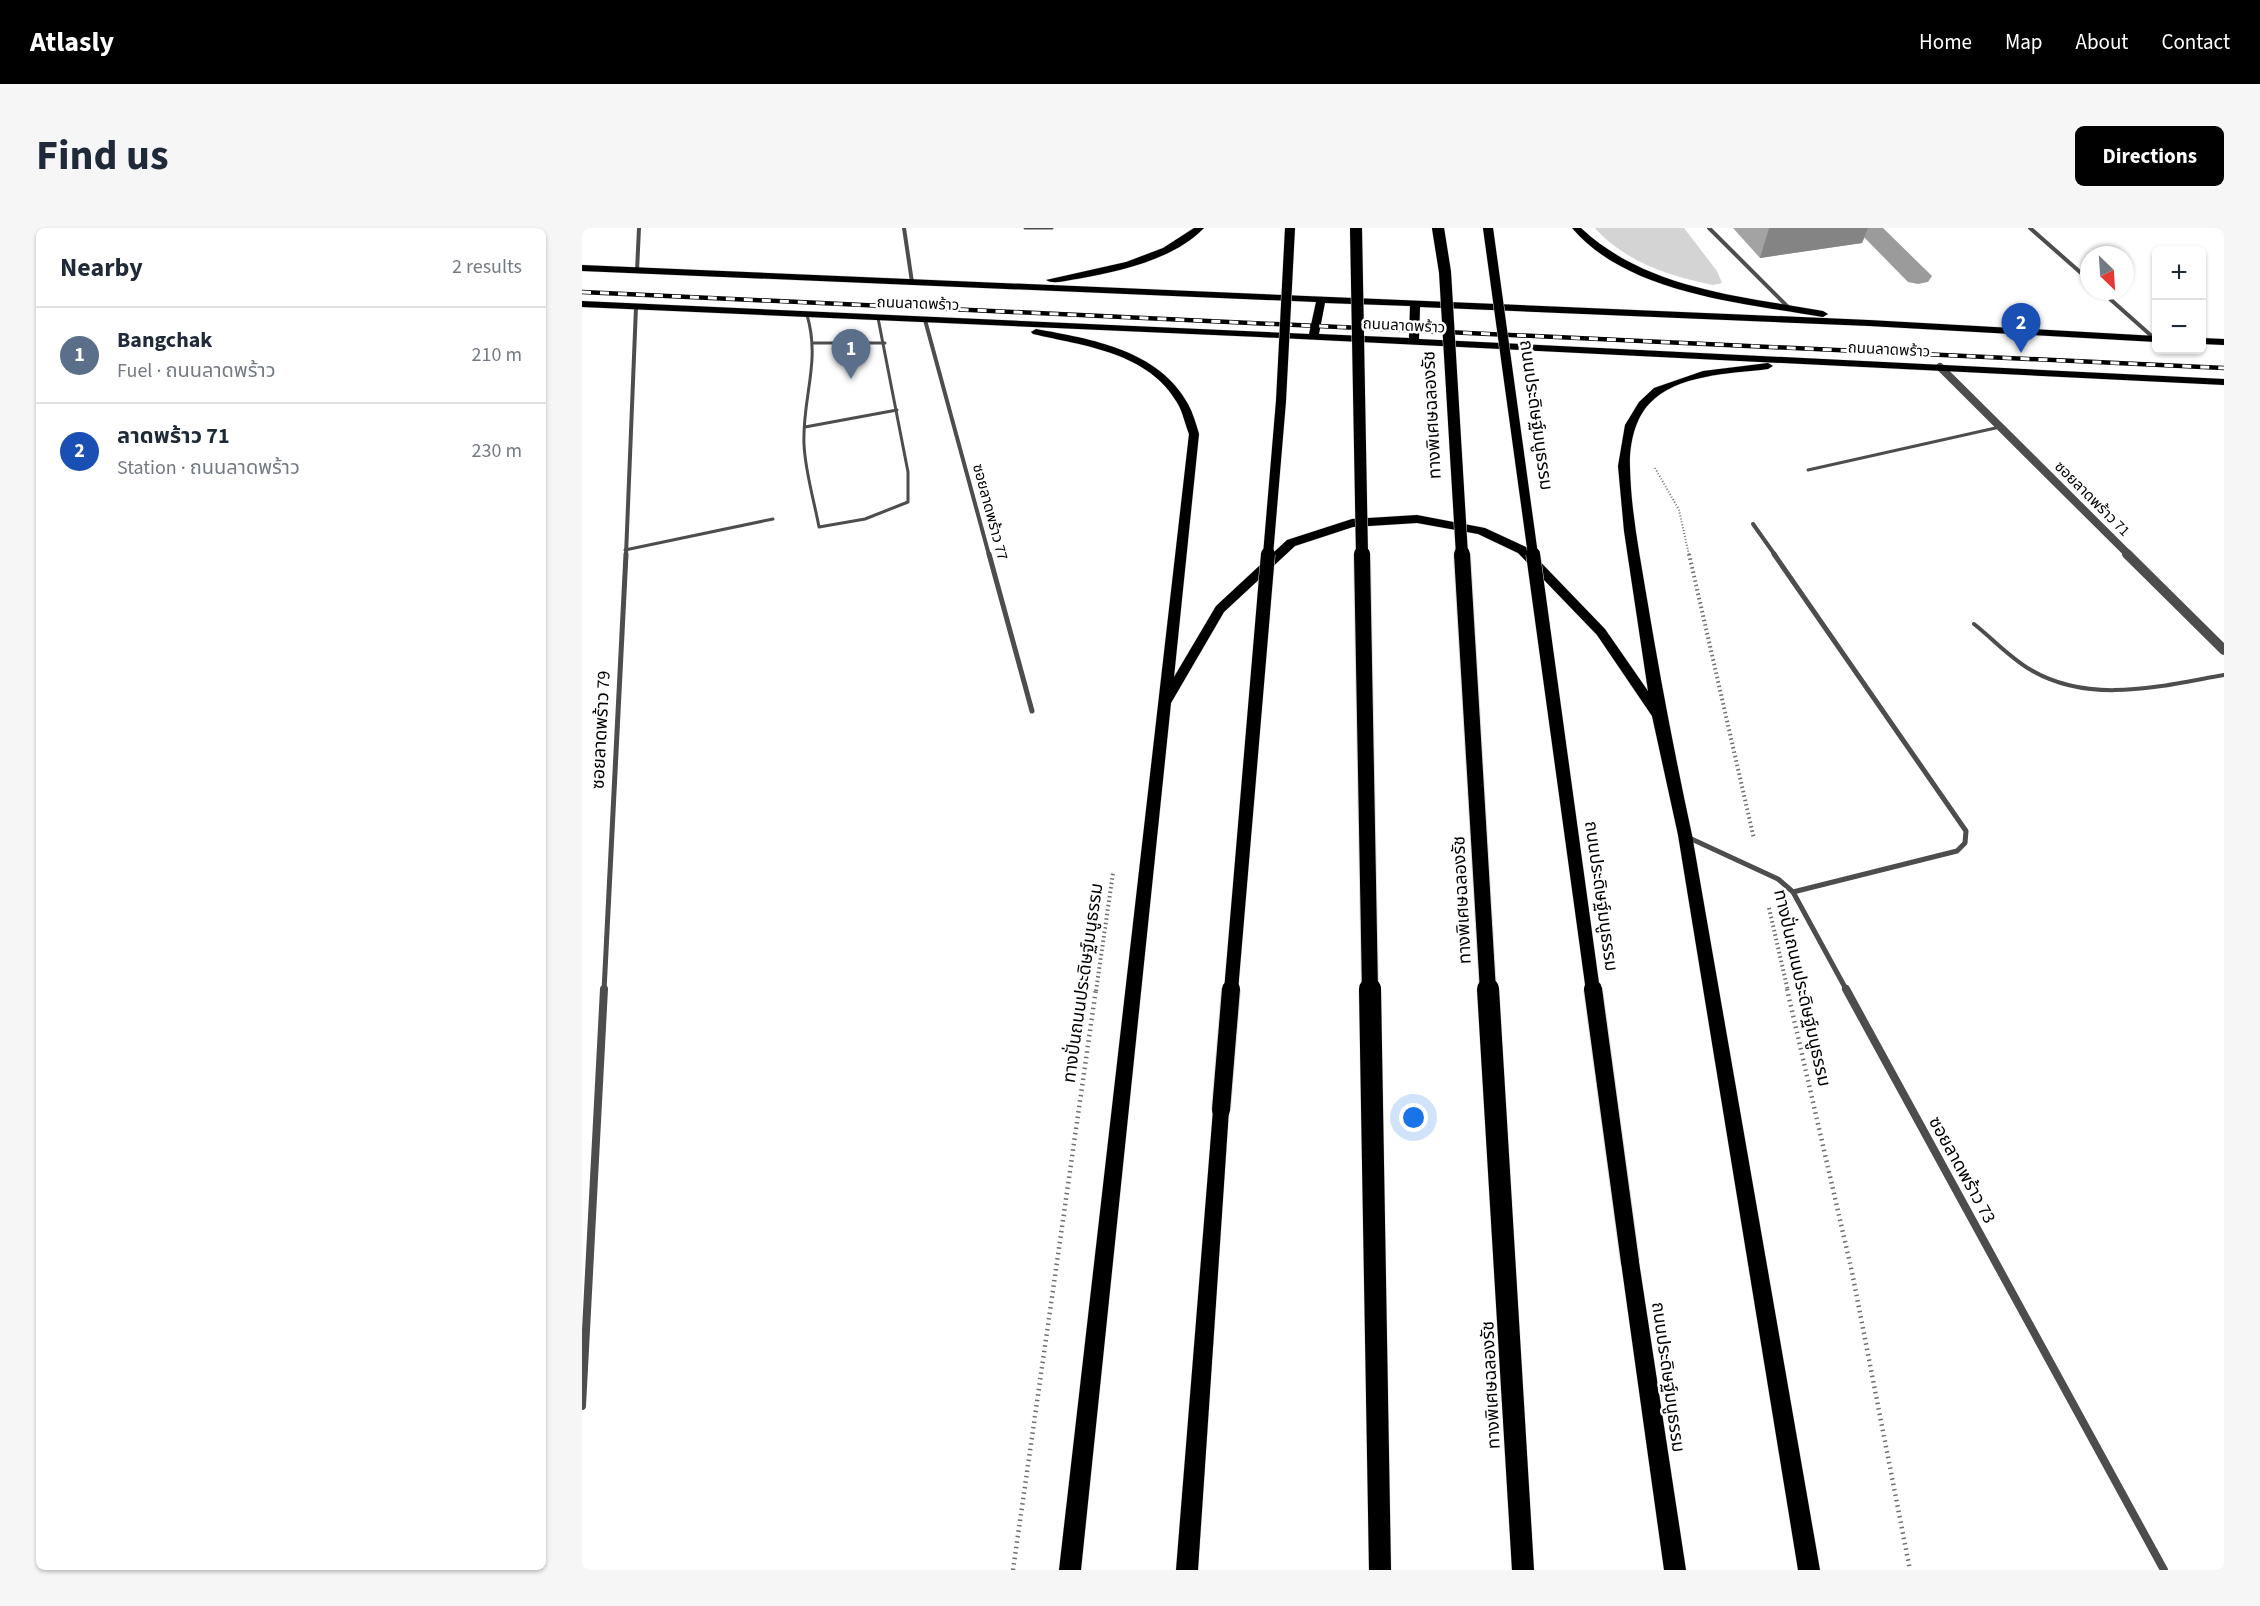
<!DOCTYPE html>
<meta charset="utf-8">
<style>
:root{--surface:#fff;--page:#f6f6f7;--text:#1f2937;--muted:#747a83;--line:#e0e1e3;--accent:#000}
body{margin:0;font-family:"Source Sans 3","Noto Sans Thai",sans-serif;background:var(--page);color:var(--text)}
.controls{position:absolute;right:18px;top:18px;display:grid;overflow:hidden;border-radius:9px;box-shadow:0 2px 4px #0004}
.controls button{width:54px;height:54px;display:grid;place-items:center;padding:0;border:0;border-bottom:2px solid var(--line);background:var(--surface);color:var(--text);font:30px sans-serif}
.compass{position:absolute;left:1498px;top:18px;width:54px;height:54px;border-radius:50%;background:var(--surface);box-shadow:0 2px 4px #0004;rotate:155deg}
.you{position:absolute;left:832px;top:890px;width:21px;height:21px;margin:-15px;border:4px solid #fff;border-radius:50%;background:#1a73e8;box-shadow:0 0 0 9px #1a73e833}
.badge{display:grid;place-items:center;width:39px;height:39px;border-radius:50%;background:var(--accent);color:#fff;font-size:20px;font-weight:700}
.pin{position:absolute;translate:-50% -50px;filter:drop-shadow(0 2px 3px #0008)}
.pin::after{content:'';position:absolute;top:32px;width:21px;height:18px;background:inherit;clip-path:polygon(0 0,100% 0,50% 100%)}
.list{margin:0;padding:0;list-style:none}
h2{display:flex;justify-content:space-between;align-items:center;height:78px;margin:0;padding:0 24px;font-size:26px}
h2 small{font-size:20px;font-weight:400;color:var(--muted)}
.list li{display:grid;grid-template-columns:39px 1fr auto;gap:18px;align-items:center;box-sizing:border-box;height:96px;padding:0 24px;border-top:2px solid var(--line)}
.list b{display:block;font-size:22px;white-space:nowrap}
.list p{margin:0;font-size:20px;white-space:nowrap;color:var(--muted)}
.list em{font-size:20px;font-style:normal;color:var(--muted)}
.map{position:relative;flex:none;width:1642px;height:1342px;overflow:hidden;border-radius:9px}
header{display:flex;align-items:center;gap:36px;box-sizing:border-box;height:84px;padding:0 30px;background:var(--accent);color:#fff}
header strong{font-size:28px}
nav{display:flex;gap:33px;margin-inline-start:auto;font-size:21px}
.intro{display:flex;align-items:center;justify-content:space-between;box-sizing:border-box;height:144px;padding:0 36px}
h1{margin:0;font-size:42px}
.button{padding:15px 27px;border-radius:9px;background:var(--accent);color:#fff;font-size:21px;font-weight:700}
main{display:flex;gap:36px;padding:0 36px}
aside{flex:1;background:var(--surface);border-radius:9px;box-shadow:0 2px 4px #0004}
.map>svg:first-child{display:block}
</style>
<header>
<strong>Atlasly</strong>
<nav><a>Home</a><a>Map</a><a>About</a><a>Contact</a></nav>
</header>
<div class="intro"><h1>Find us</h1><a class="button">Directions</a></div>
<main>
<aside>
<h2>Nearby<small>2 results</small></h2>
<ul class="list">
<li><span class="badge" style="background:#5c6f8a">1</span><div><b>Bangchak</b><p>Fuel · ถนนลาดพร้าว</p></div><em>210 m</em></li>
<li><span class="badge" style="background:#1a4fb4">2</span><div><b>ลาดพร้าว 71</b><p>Station · ถนนลาดพร้าว</p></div><em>230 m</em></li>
</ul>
</aside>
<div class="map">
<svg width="1642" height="1342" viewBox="0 0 1642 1342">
<rect width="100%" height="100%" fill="#fff"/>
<path fill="#d4d4d4" d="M1013,0H1102L1135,43L1140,55L1131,57C1087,48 1043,34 1013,0Z"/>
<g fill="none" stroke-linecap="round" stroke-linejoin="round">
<polygon fill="#9b9b9b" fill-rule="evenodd" points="1273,0 1301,0 1350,48 1346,54 1336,56 1326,54"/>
<defs>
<g id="primary">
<path d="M612,0H622C591,32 538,43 495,51C486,52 472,57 464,52L544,34L581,20Z"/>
<path d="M990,0H999C1064,61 1157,68 1241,83L1246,86L1241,89C1161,75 1046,66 990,0Z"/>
<path d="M0,37L1287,92L1574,108V114L1287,98L838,79L837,111L1642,151V157L677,109L0,79V73L727,106L734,74L0,43ZM743,75L828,78L827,110L737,106Z"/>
<path d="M454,101C509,111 577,122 606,176C611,185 614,196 617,206L592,449L634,378L705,312L770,291L835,287L903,300L944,319L1023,401L1066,463L1042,303L1036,238L1043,197L1057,174L1072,160L1121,143L1186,135L1191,138L1186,141C1147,146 1095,146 1067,176C1052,192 1047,219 1048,240C1049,284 1058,328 1065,371C1078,450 1093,528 1110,607L1238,1342H1216L1096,607L1070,488L1015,407L936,325L896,306L835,295L771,299L713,318L642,384L589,475L499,1342H477L607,206C603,196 601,185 596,176C567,124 502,118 451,106L449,104Z"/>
<polygon points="1620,110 1642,111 1642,117 1620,116"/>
<polygon points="639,874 645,876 647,882 616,1342 594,1342 631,882 633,876"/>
<polygon points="1048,1025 1054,1028 1057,1034 1104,1342 1082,1342 1039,1034 1042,1028"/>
</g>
</defs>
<use href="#primary" stroke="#dbdbdb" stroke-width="1"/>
<polyline stroke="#6f6f6f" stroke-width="2" stroke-dasharray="1 2" stroke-linecap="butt" points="1073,240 1097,282 1107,327"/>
<g stroke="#6f6f6f" stroke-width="4" stroke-dasharray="1.5 3" stroke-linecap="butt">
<polyline points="1107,326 1172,611"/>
<polyline points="1187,680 1206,763"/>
<polyline points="514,763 531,645"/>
</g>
<g stroke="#6f6f6f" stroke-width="4.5" stroke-dasharray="1.5 4" stroke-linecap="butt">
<polyline points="1205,761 1270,1044 1328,1342"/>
<polyline points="431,1342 514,761"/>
</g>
<g stroke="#4d4d4d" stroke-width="3">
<polyline points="443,0 470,0"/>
<path d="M225,87C239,134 220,170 222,216C223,243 232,272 237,299L283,291L326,274V244L296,90"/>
<polyline points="232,115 303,115"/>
<polyline points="223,199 315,182"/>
<polyline points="1226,242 1418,199"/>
<polyline points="43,322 191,291"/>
</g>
<path stroke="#4d4d4d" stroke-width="4" d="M1392,396C1411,411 1428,430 1449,442C1509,477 1578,458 1642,447"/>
<g stroke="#4d4d4d" stroke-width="4">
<polyline points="322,0 330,54"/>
<polyline points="1127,0 1206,79"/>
<polyline points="1448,0 1507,52"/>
<polyline points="55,43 57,0"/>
<polyline points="1519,63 1573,111"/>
<polyline points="343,92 407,327"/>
<polyline points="1171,296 1193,327"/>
<polyline points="44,327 54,79"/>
</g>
<g stroke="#4d4d4d" stroke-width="5">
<polyline points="407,326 450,483"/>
<polyline points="1192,326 1384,603 1383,615 1375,623 1211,664"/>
<polyline points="1103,608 1196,651 1211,664 1265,763"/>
<polyline points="22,763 44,326"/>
</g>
<g stroke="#4d4d4d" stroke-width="8">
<polyline points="1264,761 1582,1342"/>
<polyline points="0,1178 22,761"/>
</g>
<polyline stroke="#4d4d4d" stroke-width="8" points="1358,139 1547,327"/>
<polyline stroke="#4d4d4d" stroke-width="10" points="1545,326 1642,422"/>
<use href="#primary" fill="#000" fill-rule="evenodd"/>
<defs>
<polyline id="rail" points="0,64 1642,140"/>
</defs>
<use href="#rail" stroke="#000" stroke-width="4.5"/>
<use href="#rail" stroke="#fff" stroke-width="3" stroke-dasharray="9" stroke-linecap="butt"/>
<defs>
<g id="primary-bridge-far2">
<polyline points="906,0 951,327"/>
<polyline points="686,327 699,173 708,0"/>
</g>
<g id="primary-bridge-far1">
<polyline points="951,326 1011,763"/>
<polyline points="649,763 686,326"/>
</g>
<g id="primary-bridge">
<polyline points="1011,761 1048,1034"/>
<polyline points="639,882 649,761"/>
</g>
<g id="motorway-bridge-far2">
<polyline points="774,0 780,327"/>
<polyline points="856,0 863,44 880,327"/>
</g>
<g id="motorway-bridge-far1">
<polyline points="780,326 788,763"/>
<polyline points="880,326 906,763"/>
</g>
<g id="motorway-bridge">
<polyline points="788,761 798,1342"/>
<polyline points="906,761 941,1342"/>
</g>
</defs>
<use href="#primary-bridge-far2" stroke="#dbdbdb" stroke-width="11" stroke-linecap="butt"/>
<use href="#primary-bridge-far1" stroke="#dbdbdb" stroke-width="15" stroke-linecap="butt"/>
<use href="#primary-bridge" stroke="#dbdbdb" stroke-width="20" stroke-linecap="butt"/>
<use href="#motorway-bridge-far2" stroke="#dbdbdb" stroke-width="13" stroke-linecap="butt"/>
<use href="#motorway-bridge-far1" stroke="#dbdbdb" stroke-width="18" stroke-linecap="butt"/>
<use href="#motorway-bridge" stroke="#dbdbdb" stroke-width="23" stroke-linecap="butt"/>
<use href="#primary-bridge-far2" stroke="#000" stroke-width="10"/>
<use href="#primary-bridge-far1" stroke="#000" stroke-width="14"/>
<use href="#primary-bridge" stroke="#000" stroke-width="18"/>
<use href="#motorway-bridge-far2" stroke="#000" stroke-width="12"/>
<use href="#motorway-bridge-far1" stroke="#000" stroke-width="16"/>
<use href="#motorway-bridge" stroke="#000" stroke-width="22"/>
</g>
<polygon fill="#a3a3a3" points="1151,0 1286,0 1280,15 1178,30"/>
<polygon fill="#848484" points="1187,0 1286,0 1280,15 1178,30"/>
<g text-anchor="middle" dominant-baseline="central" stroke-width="5" stroke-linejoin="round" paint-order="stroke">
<g font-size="15" fill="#000" stroke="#fff">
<text transform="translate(336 76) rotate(2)">ถนนลาดพร้าว</text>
<text transform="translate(822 98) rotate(3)">ถนนลาดพร้าว</text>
<text transform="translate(1307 122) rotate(3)">ถนนลาดพร้าว</text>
<text transform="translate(1510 271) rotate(45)">ซอยลาดพร้าว 71</text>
<text transform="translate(408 284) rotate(75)">ซอยลาดพร้าว 77</text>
</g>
<g font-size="18" fill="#000" stroke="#fff">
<text transform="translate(850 187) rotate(-93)">ทางพิเศษฉลองรัช</text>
<text transform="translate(954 187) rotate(82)">ถนนประดิษฐ์มนูธรรม</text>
<text transform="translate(19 502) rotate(-87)">ซอยลาดพร้าว 79</text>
<text transform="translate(1019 668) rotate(82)">ถนนประดิษฐ์มนูธรรม</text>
<text transform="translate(880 672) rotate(-93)">ทางพิเศษฉลองรัช</text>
<text transform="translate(501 755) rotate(-82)">ทางปั่นถนนประดิษฐ์มนูธรรม</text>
<text transform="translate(1220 760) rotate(77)">ทางปั่นถนนประดิษฐ์มนูธรรม</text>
<text transform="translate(1380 942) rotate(61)">ซอยลาดพร้าว 73</text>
<text transform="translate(1086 1149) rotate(82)">ถนนประดิษฐ์มนูธรรม</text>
<text transform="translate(909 1157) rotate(-93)">ทางพิเศษฉลองรัช</text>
</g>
</g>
</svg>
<div class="controls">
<button>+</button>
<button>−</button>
</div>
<svg class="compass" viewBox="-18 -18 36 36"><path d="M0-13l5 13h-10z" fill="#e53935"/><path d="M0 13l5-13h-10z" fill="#747a83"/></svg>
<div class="you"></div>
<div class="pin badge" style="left:269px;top:151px;background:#5c6f8a">1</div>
<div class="pin badge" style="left:1439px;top:125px;background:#1a4fb4">2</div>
</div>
</main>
